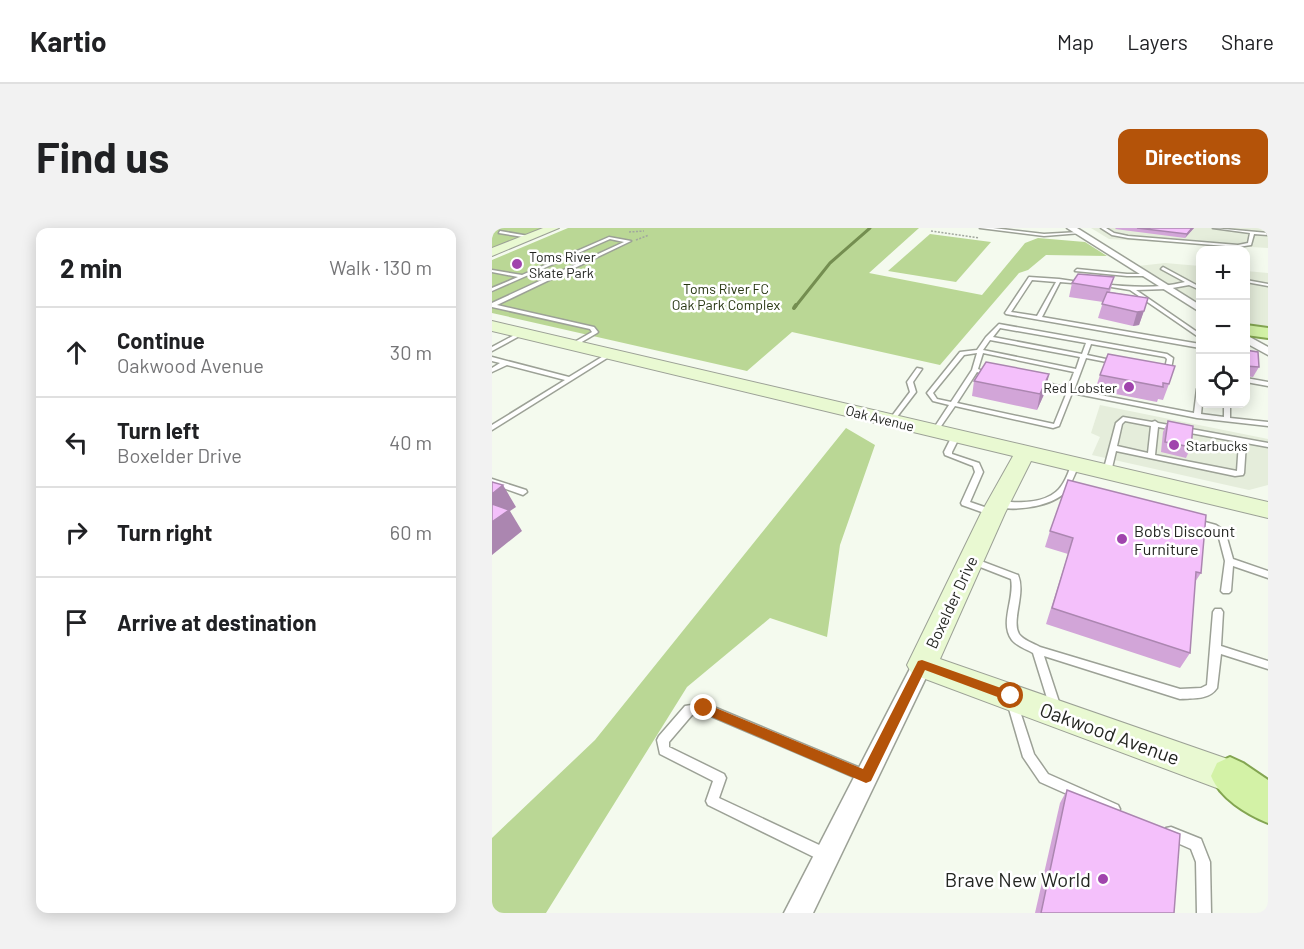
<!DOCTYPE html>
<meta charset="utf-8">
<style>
:root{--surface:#fff;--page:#f2f2f2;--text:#202124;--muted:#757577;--line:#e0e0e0;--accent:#b45309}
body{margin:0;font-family:Barlow,sans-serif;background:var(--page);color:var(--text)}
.controls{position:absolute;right:18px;top:18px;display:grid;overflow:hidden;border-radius:12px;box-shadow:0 3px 15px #0003}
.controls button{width:54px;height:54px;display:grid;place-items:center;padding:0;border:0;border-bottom:2px solid var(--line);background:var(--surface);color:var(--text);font:30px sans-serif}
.stop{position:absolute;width:18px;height:18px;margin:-14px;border:4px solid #b45309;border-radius:50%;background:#fff}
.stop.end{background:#b45309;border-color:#fff;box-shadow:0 2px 6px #0008}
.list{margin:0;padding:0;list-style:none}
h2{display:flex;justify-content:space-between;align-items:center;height:78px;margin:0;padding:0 24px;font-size:26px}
h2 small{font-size:20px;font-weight:400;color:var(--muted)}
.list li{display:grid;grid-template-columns:39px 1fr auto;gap:18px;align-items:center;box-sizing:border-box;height:90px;padding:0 24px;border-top:2px solid var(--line)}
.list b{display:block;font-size:22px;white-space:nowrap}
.list p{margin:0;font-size:20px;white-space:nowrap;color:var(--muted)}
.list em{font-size:20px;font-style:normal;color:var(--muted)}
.icon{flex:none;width:33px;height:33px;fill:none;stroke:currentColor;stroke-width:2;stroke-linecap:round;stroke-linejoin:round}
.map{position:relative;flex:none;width:776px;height:685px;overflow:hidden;border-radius:12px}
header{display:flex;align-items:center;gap:36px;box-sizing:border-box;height:84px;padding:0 30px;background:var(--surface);border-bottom:2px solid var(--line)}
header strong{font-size:28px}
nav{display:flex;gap:33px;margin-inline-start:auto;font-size:21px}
.intro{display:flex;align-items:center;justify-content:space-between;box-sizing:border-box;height:144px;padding:0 36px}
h1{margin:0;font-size:42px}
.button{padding:15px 27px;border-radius:12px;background:var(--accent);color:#fff;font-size:21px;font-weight:700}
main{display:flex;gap:36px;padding:0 36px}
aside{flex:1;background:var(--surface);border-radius:12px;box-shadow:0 3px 15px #0003}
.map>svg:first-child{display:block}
</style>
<header>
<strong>Kartio</strong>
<nav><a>Map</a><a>Layers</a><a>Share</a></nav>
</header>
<div class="intro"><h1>Find us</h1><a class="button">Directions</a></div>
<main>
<aside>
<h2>2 min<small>Walk · 130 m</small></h2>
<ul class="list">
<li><svg class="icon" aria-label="ahead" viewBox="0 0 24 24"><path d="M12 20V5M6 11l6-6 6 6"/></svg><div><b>Continue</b><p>Oakwood Avenue</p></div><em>30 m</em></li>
<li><svg class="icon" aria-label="left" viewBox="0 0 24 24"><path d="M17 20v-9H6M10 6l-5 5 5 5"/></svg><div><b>Turn left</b><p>Boxelder Drive</p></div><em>40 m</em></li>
<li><svg class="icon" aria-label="right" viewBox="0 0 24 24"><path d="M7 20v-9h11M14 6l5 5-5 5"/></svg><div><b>Turn right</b></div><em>60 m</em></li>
<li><svg class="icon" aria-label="arrive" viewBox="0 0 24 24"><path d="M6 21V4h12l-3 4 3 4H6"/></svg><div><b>Arrive at destination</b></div></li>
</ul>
</aside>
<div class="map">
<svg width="776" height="685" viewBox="0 0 776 685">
<rect width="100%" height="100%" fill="#f4faee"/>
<g fill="#e5eddb">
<polygon points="599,0 776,0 776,20 617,11"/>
<polygon points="673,35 708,38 708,76 646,38"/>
<polygon points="754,43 776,45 776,102 754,100"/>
<polygon points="608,177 776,211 776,257 757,262 600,227 608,209 599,205"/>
</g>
<g fill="#bad795">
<polygon points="0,0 52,0 0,20"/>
<polygon points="76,0 427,0 377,45 490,67 533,15 546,10 593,14 615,28 554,27 536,42 527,45 448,137 300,104 255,143 0,85 0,32"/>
<polygon points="438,6 499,14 464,54 396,43"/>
<polygon points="354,200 383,217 348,317 335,409 278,390 195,459 54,685 0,685 0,610 103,512"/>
</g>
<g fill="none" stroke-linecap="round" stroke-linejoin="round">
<polyline stroke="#748e50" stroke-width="3" points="303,79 338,35 378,0"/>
<polyline stroke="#748e50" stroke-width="4" points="302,80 304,77"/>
<defs>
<g id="lane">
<polygon points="488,0 501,0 552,6 587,4 589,5 552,8"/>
<polygon points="609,0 614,0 622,5 636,8 746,17 756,15 758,5 721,0 776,5 776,7 762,6 759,17 746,19 636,10 620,7"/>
<polygon points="8,3 37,8 39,9 37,10 7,5"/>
<polygon points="117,9 139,13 5,77 102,99 106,104 105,105 83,118 79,118 79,116 100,104 98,101 0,79 0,75 132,14 118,11 0,63 0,60 26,49 0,44 0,42 30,47"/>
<path d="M671,39L708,59V62L697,57L675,61L644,62L708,106V110L638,62L607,57L609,56C638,59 665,61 693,54L669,41Z"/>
<polygon points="585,41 635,46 654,46 656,47 654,48 635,48 583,43"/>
<path d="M537,49L567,51L594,55L592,56L568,54L550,89L708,116V120L514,86L513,85ZM540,52L564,54L545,88L519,84Z"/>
<polygon points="754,52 776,56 776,58 754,54"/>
<path d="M507,96L675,126L681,130L679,141L671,145L668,143L673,140L675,131L673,129L599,116L595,127L628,134L625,136L594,130L582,162L702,185L705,161L708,159V176H710L709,186L732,189V176H738V190L776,194V198L705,190L580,165L567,198L561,200L463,178L445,204H441L440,203L457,177L441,173L435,165L468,124L485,122L494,109ZM508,100L594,115L590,126L501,109ZM498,112L588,129L584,141L491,122ZM485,125L480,142L459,174L445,171L441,165L472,127ZM491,125L582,144L576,160L543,152L540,154L575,164L562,196L465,175L485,144L488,145L491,143L486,141Z"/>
<polygon points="28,104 33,105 0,123 0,119"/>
<polygon points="118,124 121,126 120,127 0,202 0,197 73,152 15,137 0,144 0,140 8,135 0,133 0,129 77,149"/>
<polygon points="425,140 430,141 421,154 424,164 401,194 397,194 397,192 418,164 415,154"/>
<polygon points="754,150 776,154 776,158 754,154"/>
<path d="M631,189L660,194L663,193L666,195L776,215V219L754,215L752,245L751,247L743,248L624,223L619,244L618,246H612L611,244L624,195ZM633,193L659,198L656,225L625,218L630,196ZM666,199L747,214L745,243L663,227Z"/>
<polygon points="464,206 468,208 460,224 460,226 487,235 491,244 478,274 504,283 505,285 504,287 498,287 470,277 469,275 483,244 481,238 453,227 452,224 460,208"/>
<path d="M580,235H583L587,237C582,247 579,259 570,267C557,278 516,286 501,276C506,272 512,274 519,274C536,275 560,273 570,257C575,250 577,242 580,235Z"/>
<polygon points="0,251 34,262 35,264 31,267 0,256"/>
<polygon points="702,291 724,297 733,303 741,331 776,343 776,350 741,338 739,363 737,365 731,365 729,363 733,333 726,306 718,301 699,296 698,294"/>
<path d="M481,330L526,347C534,366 519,392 527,406C531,412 541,415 548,419L688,461L709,460L715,457L721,384L723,381H729L731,384L729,418L776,433V441L729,426L725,460C717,472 701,470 688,471L552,428L569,480L567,483L563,485L559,483L541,425C534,421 525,418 520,412C507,395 523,371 519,351L478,335L477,333L478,331Z"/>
<polygon points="520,469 524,471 525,474 542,526 556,546 626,577 628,581 626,585 622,587 548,554 531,529 515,474 516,471"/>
<polygon points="212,475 378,544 380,548 378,552 374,554 212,485 200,487 177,514 177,519 232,546 234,550 227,570 338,622 340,627 338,632 333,634 328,632 216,577 214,573 221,553 168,526 165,512 167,508 193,478"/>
<polygon points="679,599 709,611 718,634 719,685 705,685 704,634 699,621 674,610 673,605 674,600"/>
</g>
<g id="street">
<polygon points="575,0 585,0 708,77 708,84"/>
<polygon points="754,107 776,119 776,127 754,115"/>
<polygon points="430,428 437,431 440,437 321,685 292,685 423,431"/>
</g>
<g id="secondary">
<polygon points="51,0 67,0 0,28 0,20"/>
<polygon points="0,93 776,274 776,290 539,233 513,285 448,431 750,536 755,548 750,560 738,565 420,446 415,437 489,285 521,228 0,103"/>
</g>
<g id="primary">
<polygon points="754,97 776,100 776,110 754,107"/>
<path d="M738,529L751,535L776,552V595C754,586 728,570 719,548L725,535Z"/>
</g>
</defs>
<use href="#lane" stroke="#9ca196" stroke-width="3"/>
<use href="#street" stroke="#9ca196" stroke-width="3"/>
<use href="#secondary" stroke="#9ca196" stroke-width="2"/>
<use href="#primary" stroke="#83a551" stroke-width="4"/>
<g stroke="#a2a79e" stroke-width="1.5" stroke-dasharray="2 1.5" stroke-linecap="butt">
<polyline points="439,3 487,10"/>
<polyline points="137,4 152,3"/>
<polyline points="144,12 157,7"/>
</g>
<use href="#lane" fill="#fff" fill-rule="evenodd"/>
<use href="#street" fill="#fff" fill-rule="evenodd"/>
<use href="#secondary" fill="#e9f9d2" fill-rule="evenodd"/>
<use href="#primary" fill="#d3f2a6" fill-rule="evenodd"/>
</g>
<g fill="#d2a5d8">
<polygon points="624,0 702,0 693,10 623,1"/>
<polygon points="622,49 618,64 656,70 647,97 641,98 606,90 611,74 577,69 580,55"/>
<polygon points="753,122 767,139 761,149 753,148"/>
<polygon points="608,147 677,156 671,172 666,171 665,174 603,162"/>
<polygon points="482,153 554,162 545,182 480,168"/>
<polygon points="676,193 699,219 694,230 669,224 671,204"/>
<polygon points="558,303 709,345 703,354 698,425 688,440 554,396 576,326 553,319"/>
<polygon points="575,562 682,685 543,685 568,575"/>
</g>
<g fill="#ab86b0">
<polygon points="700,0 702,0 693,10 695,6"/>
<polygon points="652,83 647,97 641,98 645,84"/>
<polygon points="557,146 554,162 545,182 548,166"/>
<polygon points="11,257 24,279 18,283 30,303 0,327 0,266"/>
</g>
<g fill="#f4c0fb" stroke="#ab86b0" stroke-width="1.5">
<polygon points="645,0 700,0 695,6"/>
<polygon points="586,46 622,49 617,61 580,55"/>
<polygon points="615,64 656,70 652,83 645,84 610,76"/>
<polygon points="753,122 766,124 767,139 753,138"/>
<polygon points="616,126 683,138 677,156 671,155 671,159 608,147"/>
<polygon points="494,134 557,146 548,166 482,153"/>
<polygon points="676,193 701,198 699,219 673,214"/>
<polygon points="576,252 714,287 709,345 704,344 698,425 560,380 581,310 558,303"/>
<polygon points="0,254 11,257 0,266"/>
<polygon points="0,276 17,282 0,294"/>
<polygon points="575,562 688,606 682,685 549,685"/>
</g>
<polygon fill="#b45309" points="430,432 523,465 524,468 519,474 433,442 379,553 374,555 208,484 206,480 212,475 371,541 426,433"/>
<g fill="#a044ad" stroke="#fff" stroke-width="2">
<circle cx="25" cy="36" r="6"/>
<circle cx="637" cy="159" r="6"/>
<circle cx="682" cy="217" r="6"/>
<circle cx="630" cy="311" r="6"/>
<circle cx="611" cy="651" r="6"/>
</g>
<g text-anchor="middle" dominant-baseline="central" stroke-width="5" stroke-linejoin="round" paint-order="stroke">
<g font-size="14" fill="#242622" stroke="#fff" text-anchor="start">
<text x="37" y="28">Toms River<tspan x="37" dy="16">Skate Park</tspan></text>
<text x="625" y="159" text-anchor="end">Red Lobster</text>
<text x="694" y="217">Starbucks</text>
</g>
<g font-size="14" fill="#273611" stroke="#fff">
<text x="234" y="60">Toms River FC<tspan x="234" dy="16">Oak Park Complex</tspan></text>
</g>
<g font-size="14" fill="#242622" stroke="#fff">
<text transform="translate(388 190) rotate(14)">Oak Avenue</text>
</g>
<g font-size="16" fill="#242622" stroke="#fff" text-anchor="start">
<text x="642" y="302">Bob's Discount<tspan x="642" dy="18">Furniture</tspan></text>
</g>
<g font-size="16" fill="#242622" stroke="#fff">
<text transform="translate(459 374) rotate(-65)">Boxelder Drive</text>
</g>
<g font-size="20" fill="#242622" stroke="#fff">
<text transform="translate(618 505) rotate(20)">Oakwood Avenue</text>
</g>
<g font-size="20" fill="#242622" stroke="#fff" text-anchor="end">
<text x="599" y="651">Brave New World</text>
</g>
</g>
</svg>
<div class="controls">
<button>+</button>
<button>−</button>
<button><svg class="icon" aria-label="locate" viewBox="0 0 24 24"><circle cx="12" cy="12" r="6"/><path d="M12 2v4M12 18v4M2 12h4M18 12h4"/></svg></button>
</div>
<div class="stop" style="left:519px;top:468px"></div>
<div class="stop end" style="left:212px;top:480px"></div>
</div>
</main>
